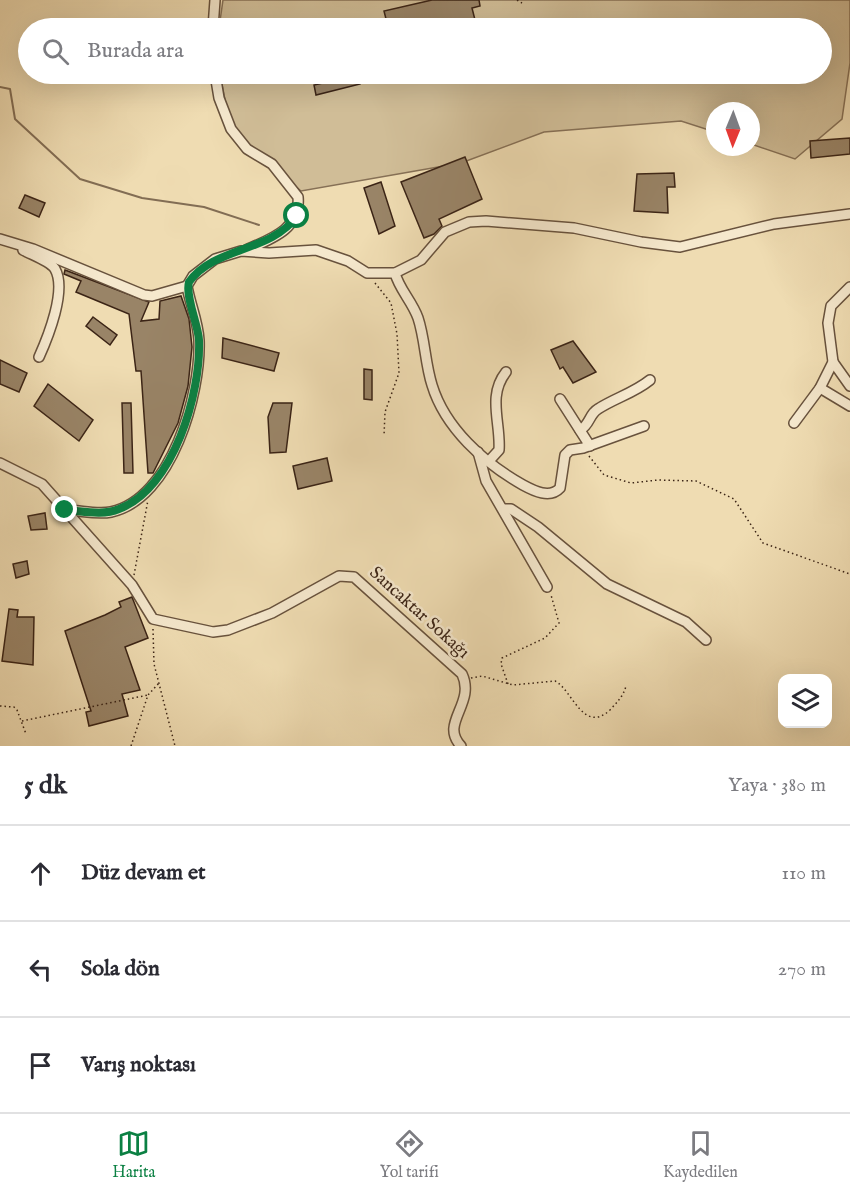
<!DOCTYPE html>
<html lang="tr">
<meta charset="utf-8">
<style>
:root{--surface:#fff;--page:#f7f7f7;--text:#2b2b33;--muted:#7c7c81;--line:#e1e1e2;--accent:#0b8043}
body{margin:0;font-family:"IM FELL English",serif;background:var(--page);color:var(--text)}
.controls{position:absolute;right:18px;bottom:18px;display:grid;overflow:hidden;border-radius:12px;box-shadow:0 6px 24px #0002}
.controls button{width:54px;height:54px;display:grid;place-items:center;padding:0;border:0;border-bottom:2px solid var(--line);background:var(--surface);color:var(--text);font:30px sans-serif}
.compass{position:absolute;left:706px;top:102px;width:54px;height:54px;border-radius:50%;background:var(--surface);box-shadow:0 6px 24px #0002;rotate:181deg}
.stop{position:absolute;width:18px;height:18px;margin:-14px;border:4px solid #0b8043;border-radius:50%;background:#fff}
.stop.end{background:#0b8043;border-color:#fff;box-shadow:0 2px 6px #0008}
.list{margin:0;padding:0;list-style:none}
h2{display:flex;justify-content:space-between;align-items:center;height:78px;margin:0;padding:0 24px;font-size:26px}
h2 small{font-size:20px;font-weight:400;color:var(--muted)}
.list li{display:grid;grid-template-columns:39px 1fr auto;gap:18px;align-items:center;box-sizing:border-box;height:96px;padding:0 24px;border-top:2px solid var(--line)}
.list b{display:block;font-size:22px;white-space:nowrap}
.list em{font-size:20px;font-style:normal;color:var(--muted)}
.icon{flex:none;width:33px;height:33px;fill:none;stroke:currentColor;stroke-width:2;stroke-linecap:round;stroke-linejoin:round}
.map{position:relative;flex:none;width:850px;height:746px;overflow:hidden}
.search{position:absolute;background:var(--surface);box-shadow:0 6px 24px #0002;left:18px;right:18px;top:18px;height:66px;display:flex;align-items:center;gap:15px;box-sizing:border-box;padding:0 21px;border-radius:33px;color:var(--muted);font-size:22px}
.sheet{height:366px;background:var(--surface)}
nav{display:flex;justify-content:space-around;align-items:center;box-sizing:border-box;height:84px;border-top:2px solid var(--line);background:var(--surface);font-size:16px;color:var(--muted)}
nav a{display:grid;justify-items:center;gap:3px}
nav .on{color:var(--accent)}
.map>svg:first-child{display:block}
</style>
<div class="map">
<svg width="850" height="746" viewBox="0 0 850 746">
<rect width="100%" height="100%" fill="#efdcb2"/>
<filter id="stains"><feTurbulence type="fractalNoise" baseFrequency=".00333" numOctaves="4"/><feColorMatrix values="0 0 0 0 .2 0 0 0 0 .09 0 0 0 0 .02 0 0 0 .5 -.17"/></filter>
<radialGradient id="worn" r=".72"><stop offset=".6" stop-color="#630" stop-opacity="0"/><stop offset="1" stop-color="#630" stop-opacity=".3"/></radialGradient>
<polygon fill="#d0bd97" stroke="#867056" stroke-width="1.5" points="223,0 850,0 850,63 842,119 795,159 751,144 751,111 715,111 715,132 681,121 544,132 461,163 301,191 231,131 220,74 822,74 822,28 219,28"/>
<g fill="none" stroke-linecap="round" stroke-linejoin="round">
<polyline stroke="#826d54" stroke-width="2" points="0,87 10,89 15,119 80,179 142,198 204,207 259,225"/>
</g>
<g fill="#998467" stroke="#3b2416" stroke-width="1.5">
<polygon points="432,0 479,0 480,6 472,8 477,28 388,27 384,11"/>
<polygon points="358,75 360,84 316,95 314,85"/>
<polygon points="850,138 850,154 811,158 810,141"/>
<polygon points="465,157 482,199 439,219 442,226 434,234 424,238 401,182"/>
<polygon points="674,173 675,187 667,187 668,213 634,211 637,174"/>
<polygon points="381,182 395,226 379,234 364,188"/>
<polygon points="25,195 45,203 39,217 19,208"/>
<polygon points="65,270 149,302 141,321 159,319 160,301 181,296 189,319 192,347 188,386 178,423 153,473 148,473 141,371 136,371 129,314 76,292 81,281 64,274"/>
<polygon points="93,317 117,335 110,345 86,326"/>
<polygon points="223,338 279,353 274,371 222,358"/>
<polygon points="573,341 596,372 573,383 563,367 560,369 551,350"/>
<polygon points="0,360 27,373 19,392 0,384"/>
<polygon points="364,369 372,370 372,400 364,399"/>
<polygon points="48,384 93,420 79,441 34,406"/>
<polygon points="122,403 131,403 133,473 124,473"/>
<polygon points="273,403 292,403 286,452 270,453 268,417"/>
<polygon points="327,458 332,481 298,489 293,466"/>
<polygon points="45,513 47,529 31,530 28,516"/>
<polygon points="27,561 29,574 16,578 13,564"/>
<polygon points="132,597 148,638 125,647 140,690 122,694 128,716 89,726 86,712 91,711 65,631 105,615 121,607 119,602"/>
<polygon points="9,609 18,610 17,617 34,617 33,665 2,661"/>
</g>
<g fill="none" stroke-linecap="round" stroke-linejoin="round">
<defs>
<g id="minor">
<polyline points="213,28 215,0"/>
<path d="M215,74L219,98L231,129L247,149L272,164L298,197C301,229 271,239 246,250"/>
<polyline points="0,239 33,249 144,295 152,296 187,286"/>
<path d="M23,250C32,255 50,261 55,269C67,290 48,337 39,357"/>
<path d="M395,273C399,289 412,301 418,318C425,339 425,363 432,385C445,428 484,463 523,485C534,491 550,499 560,488L565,455L570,450L583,448L644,426"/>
<polyline points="833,362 850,386"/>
<polyline points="820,388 850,406"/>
<polyline points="560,399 590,446"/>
<polyline points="794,423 820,388 833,362 828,323 831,306 850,287"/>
<path d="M580,430C590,425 589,414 598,409C615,398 634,393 650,380"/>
<polyline points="478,452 486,481 547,587"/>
<path d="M489,461L499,450C501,423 487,396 506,372"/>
<path d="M0,463L42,484L132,585L153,619L213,632L228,630L272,613L339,576L354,577L462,674C476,704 439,723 461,746"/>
<polyline points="503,509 511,509 538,527 607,584 686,622 706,640"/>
<path d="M65,510C80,510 96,515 111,512C172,499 201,393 199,340C198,321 190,304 187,286L193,276L215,259L241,251L269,253L316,250L348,261L367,273H395L421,260L445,232L469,222L486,221L574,228L641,242L680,247L774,224L850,214"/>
</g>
</defs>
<use href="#minor" stroke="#68523d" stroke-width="12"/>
<g stroke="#3b2416" stroke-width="1.5" stroke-dasharray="1.5 3" stroke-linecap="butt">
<polyline points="517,0 522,3"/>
<polyline points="375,283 391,303 397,334 399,373 385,412 384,436"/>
<polyline points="589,456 604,475 631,483 658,480 696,481 734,499 763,543 850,574"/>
<polyline points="134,575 148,500"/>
<polyline points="153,629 154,664 175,746"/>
<path d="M471,678L482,676L513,685L555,681C572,689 583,735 610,710C617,702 623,697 626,686"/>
<polyline points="508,684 501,664 502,658 545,638 559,623 551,595"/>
<polyline points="0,706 14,707 17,710 26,734"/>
<polyline points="22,721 148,695"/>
<polyline points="131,746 148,695 159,683"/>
</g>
<use href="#minor" stroke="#f5e8cd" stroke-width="9"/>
</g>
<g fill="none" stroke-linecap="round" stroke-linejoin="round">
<path stroke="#0b8043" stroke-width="8" d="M65,510C83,511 102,516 119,509C174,488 201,393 199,340C198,324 185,296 189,282C215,246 270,253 297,216"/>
</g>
<g text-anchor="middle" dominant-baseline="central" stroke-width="5" stroke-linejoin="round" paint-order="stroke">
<g font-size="18" fill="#3b2416" stroke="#f5e8cd">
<text transform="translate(419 613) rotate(42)">Sancaktar Sokağı</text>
</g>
</g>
<rect width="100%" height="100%" filter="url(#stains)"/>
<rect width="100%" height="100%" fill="url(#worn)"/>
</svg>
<div class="controls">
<button><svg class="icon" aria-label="layers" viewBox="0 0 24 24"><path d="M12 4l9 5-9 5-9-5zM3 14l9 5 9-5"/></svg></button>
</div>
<svg class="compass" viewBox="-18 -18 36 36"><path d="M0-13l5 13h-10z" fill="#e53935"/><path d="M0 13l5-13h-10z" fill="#7c7c81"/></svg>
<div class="stop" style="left:297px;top:216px"></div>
<div class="stop end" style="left:65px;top:510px"></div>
<div class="search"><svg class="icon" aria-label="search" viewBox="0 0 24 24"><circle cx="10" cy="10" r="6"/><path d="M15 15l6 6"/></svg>Burada ara</div>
</div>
<section class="sheet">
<h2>5 dk<small>Yaya · 380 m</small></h2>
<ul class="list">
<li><svg class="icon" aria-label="ahead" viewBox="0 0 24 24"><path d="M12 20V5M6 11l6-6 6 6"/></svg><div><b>Düz devam et</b></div><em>110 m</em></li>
<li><svg class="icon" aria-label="left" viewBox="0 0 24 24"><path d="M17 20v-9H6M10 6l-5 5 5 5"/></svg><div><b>Sola dön</b></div><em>270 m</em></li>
<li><svg class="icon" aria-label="arrive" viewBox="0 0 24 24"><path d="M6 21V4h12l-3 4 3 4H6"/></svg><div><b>Varış noktası</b></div></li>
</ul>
</section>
<nav>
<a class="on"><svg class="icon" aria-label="map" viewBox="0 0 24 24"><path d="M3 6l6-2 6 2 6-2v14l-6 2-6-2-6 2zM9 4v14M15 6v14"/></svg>Harita</a>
<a><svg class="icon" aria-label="directions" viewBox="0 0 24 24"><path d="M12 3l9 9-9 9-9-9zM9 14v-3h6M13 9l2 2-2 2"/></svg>Yol tarifi</a>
<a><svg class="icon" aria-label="saved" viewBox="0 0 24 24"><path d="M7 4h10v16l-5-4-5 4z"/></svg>Kaydedilen</a>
</nav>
